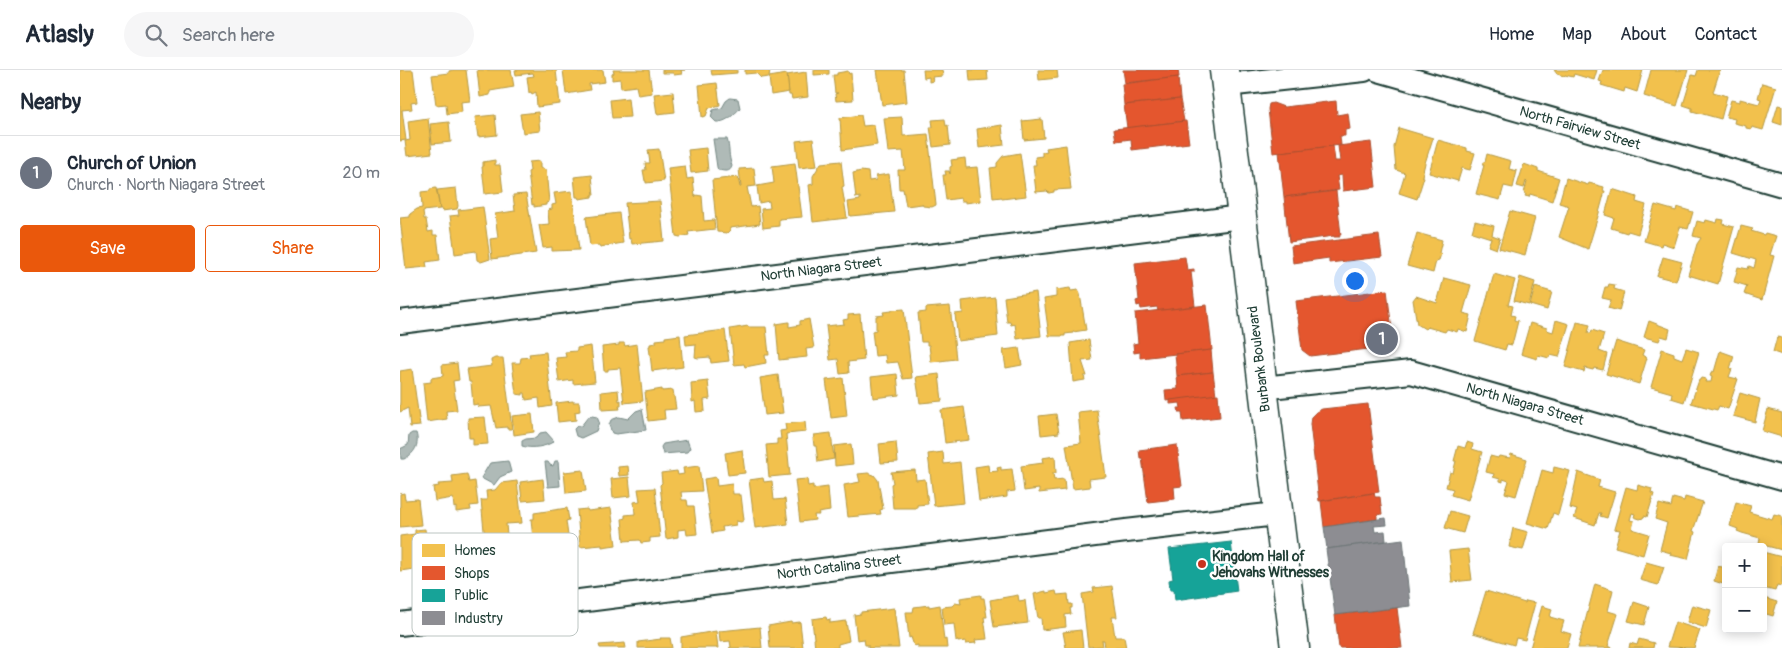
<!DOCTYPE html>
<meta charset="utf-8">
<style>
:root{--surface:#fff;--page:#f6f6f7;--text:#1f2937;--muted:#747a83;--line:#e0e1e3;--accent:#ea580c}
body{margin:0;font-family:Pangolin,sans-serif;background:var(--page);color:var(--text)}
.controls{position:absolute;right:15px;bottom:15px;display:grid;overflow:hidden;border-radius:5px;box-shadow:0 2px 12px #0003}
.controls button{width:45px;height:45px;display:grid;place-items:center;padding:0;border:0;border-bottom:1px solid var(--line);background:var(--surface);color:var(--text);font:25px sans-serif}
.you{position:absolute;left:954px;top:210px;width:18px;height:18px;margin:-12px;border:4px solid #fff;border-radius:50%;background:#1a73e8;box-shadow:0 0 0 8px #1a73e833}
.badge{display:grid;place-items:center;width:32px;height:32px;border-radius:50%;background:var(--accent);color:#fff;font-size:16px;font-weight:700}
.pin{position:absolute;translate:-50% -50%;border:2px solid #fff;box-shadow:0 1px 5px #0006}
.list{margin:0;padding:0;list-style:none}
h2{display:flex;justify-content:space-between;align-items:center;height:65px;margin:0;padding:0 20px;font-size:21px}
h2 small{font-size:16px;font-weight:400;color:var(--muted)}
.list li{display:grid;grid-template-columns:32px 1fr auto;gap:15px;align-items:center;box-sizing:border-box;height:75px;padding:0 20px;border-top:1px solid var(--line)}
.list b{display:block;font-size:19px;white-space:nowrap}
.list p{margin:0;font-size:16px;white-space:nowrap;color:var(--muted)}
.list em{font-size:16px;font-style:normal;color:var(--muted)}
.actions{display:flex;gap:10px;padding:15px 20px}
.actions a{flex:1;padding:11px 0;border:1px solid var(--accent);border-radius:5px;text-align:center;font-size:18px;color:var(--accent)}
.actions .main{background:var(--accent);color:#fff}
.icon{flex:none;width:28px;height:28px;fill:none;stroke:currentColor;stroke-width:2;stroke-linecap:round;stroke-linejoin:round}
.map{position:relative;flex:none;width:1382px;height:578px;overflow:hidden}
header{display:flex;align-items:center;gap:30px;box-sizing:border-box;height:70px;padding:0 25px;background:var(--surface);border-bottom:1px solid var(--line)}
header strong{font-size:24px}
nav{display:flex;gap:28px;margin-inline-start:auto;font-size:18px}
.search{width:350px;height:45px;background:var(--page);display:flex;align-items:center;gap:12px;box-sizing:border-box;padding:0 18px;border-radius:28px;color:var(--muted);font-size:19px}
main{display:flex}
aside{flex:1;background:var(--surface)}
.map>svg:first-child{display:block}
</style>
<header>
<strong>Atlasly</strong>
<div class="search"><svg class="icon" aria-label="search" viewBox="0 0 24 24"><circle cx="10" cy="10" r="6"/><path d="M15 15l6 6"/></svg>Search here</div>
<nav><a>Home</a><a>Map</a><a>About</a><a>Contact</a></nav>
</header>
<main>
<aside>
<h2>Nearby<small></small></h2>
<ul class="list">
<li><span class="badge" style="background:#6b7280">1</span><div><b>Church of Union</b><p>Church · North Niagara Street</p></div><em>20 m</em></li>
</ul>
<div class="actions"><a class="main">Save</a><a>Share</a></div>
</aside>
<div class="map">
<svg width="1382" height="578" viewBox="0 0 1382 578">
<rect width="100%" height="100%" fill="#fff"/>
<filter id="ink" filterUnits="userSpaceOnUse"><feTurbulence type="fractalNoise" baseFrequency=".02" numOctaves="2"/><feDisplacementMap in="SourceGraphic" scale="10" xChannelSelector="R" yChannelSelector="G"/><feConvolveMatrix kernelMatrix="1 2 1 2 8 2 1 2 1" color-interpolation-filters="sRGB"/></filter>
<g filter="url(#ink)">
<g fill="#afbab7" stroke="#758883">
<path d="M330,28L338,29L340,38C334,45 325,53 316,52L311,47L313,40L322,38L326,31Z"/>
<path d="M313,69H327C330,78 328,86 332,96C330,103 325,101 318,100L317,97Z"/>
<polygon points="242,339 246,360 216,364 212,363 209,355 211,350 219,347 228,349 236,341"/>
<polygon points="192,346 197,347 199,352 196,361 181,368 176,366 174,359 177,356 181,356 188,347"/>
<path d="M146,362L154,371C147,377 131,379 122,376V371L126,369L136,368L140,363Z"/>
<path d="M12,363H16C20,375 14,384 4,389H1L0,379L8,375L9,365Z"/>
<polygon points="287,370 290,378 287,382 263,384 261,377 263,374"/>
<polygon points="108,391 111,402 100,407 94,415 81,408 90,393"/>
<polygon points="155,391 158,391 160,416 148,417 145,392 148,392 150,395 153,396"/>
</g>
<g fill="#f2c14e" stroke="#b39946">
<polygon points="0,0 13,0 17,32 11,33 12,39 2,40 6,70 0,71"/>
<polygon points="53,0 66,0 70,31 61,32 62,42 47,44 46,34 36,35 32,5 49,3 49,1"/>
<polygon points="77,0 111,0 114,17 90,21 90,25 80,27"/>
<polygon points="115,0 156,0 160,34 137,37 136,22 132,24 131,22 129,23 127,7 134,6 133,3 116,5"/>
<polygon points="163,0 203,0 205,12 189,14 190,20 166,24"/>
<polygon points="213,0 249,0 252,23 238,25 236,16 221,18 220,9 212,10 212,4 214,3"/>
<polygon points="262,0 285,0 281,0 282,4 274,5 273,3 262,3"/>
<polygon points="311,0 337,0 337,3 312,5"/>
<polygon points="345,0 370,0 369,7 361,8 356,3 345,4"/>
<polygon points="414,0 429,0 429,4 414,5"/>
<polygon points="477,0 504,0 507,32 482,35"/>
<polygon points="523,0 542,0 543,6 532,7 533,11 529,12 529,7 524,8"/>
<polygon points="569,0 587,0 588,10 570,11"/>
<polygon points="638,0 657,0 658,8 639,10"/>
<polygon points="1154,0 1197,0 1194,10 1174,4 1173,7 1165,5 1164,6 1157,4"/>
<polygon points="1203,0 1243,0 1237,22 1225,18 1224,22 1201,15 1202,12 1199,11"/>
<polygon points="1251,0 1288,0 1277,36 1244,26"/>
<polygon points="1298,0 1320,0 1313,22 1327,26 1321,49 1292,41 1292,38 1283,35 1292,5 1296,6"/>
<polygon points="448,1 449,4 451,3 453,30 436,31 435,24 438,23 435,23 433,5 437,5 437,3"/>
<polygon points="406,2 408,27 392,29 391,25 389,25 387,5"/>
<polygon points="387,4 389,22 371,25 369,7"/>
<polygon points="317,13 320,35 309,38 306,46 302,47 299,15"/>
<polygon points="1362,13 1376,17 1363,60 1352,57 1351,59 1346,58 1346,56 1334,53 1335,49 1326,47 1331,30 1340,32 1340,29 1359,34 1361,29 1358,28"/>
<polygon points="273,22 275,42 257,44 254,24"/>
<polygon points="228,28 230,47 212,48 210,30"/>
<polygon points="1378,35 1382,36 1382,55 1373,52"/>
<polygon points="138,42 140,61 123,63 120,44"/>
<polygon points="95,45 97,65 78,67 75,47"/>
<polygon points="461,45 463,56 474,55 477,75 442,80 440,48"/>
<polygon points="502,47 503,66 528,64 536,135 532,137 523,136 522,134 506,136 503,119 499,119 498,100 505,100 503,81 488,82 484,48"/>
<polygon points="28,48 32,83 7,86 5,71 10,70 8,51"/>
<polygon points="545,49 546,56 548,55 550,75 533,77 530,57 533,57 532,50"/>
<polygon points="642,49 644,68 624,70 622,51"/>
<polygon points="49,52 51,72 32,74 30,54"/>
<polygon points="602,55 604,75 579,78 577,59"/>
<polygon points="999,58 1033,68 1025,93 1022,106 1024,107 1017,129 999,123 1005,103 996,100 994,77"/>
<polygon points="413,69 417,96 399,98 396,71"/>
<polygon points="1038,70 1067,78 1067,81 1075,83 1070,100 1062,98 1058,111 1029,103"/>
<polygon points="666,75 671,119 654,120 654,122 649,123 647,121 636,122 633,95 636,95 635,87 642,86 642,82 647,81 646,78"/>
<polygon points="306,78 308,101 291,103 288,80"/>
<polygon points="259,79 264,111 246,113 246,111 245,111 243,100 246,100 245,93 250,93 248,80"/>
<polygon points="620,83 626,126 602,129 602,127 593,128 590,98 597,97 597,93 603,86"/>
<polygon points="1087,84 1111,91 1109,99 1117,101 1113,118 1104,116 1100,130 1076,124 1084,95 1082,95 1083,92 1085,92"/>
<polygon points="565,88 566,98 577,97 581,131 565,133 565,131 561,131 561,128 546,130 543,105 546,105 545,101 549,101 550,104 550,97 552,96 551,90"/>
<polygon points="95,90 95,95 100,95 103,122 85,124 82,97 83,97 83,92"/>
<polygon points="140,91 140,98 146,100 149,132 146,133 146,135 134,137 134,134 132,135 128,102 130,101 129,92"/>
<polygon points="441,91 444,116 442,117 447,148 413,152 409,115 413,114 413,106 421,93"/>
<polygon points="395,93 402,147 379,149 379,156 363,158 361,139 370,138 369,131 359,133 357,116 374,113 372,96"/>
<polygon points="1124,94 1138,99 1138,101 1159,108 1152,131 1130,124 1129,127 1125,126 1126,124 1124,123 1127,112 1126,111 1124,118 1117,116"/>
<polygon points="285,96 287,109 293,108 295,127 296,125 302,126 304,151 314,150 315,159 288,162 289,165 280,167 276,166 268,98"/>
<polygon points="354,98 356,116 347,117 351,137 358,136 360,154 330,158 330,160 327,163 317,162 312,110 338,107 340,117 341,117 339,99"/>
<polygon points="461,101 468,102 469,111 476,110 476,106 489,104 494,142 450,146 448,132 460,130 460,127 456,128 453,103"/>
<polygon points="192,105 194,125 192,125 192,127 179,129 178,127 176,127 174,107"/>
<polygon points="1166,108 1188,115 1189,113 1204,117 1203,121 1205,121 1199,143 1188,179 1159,167 1169,136 1159,133"/>
<polygon points="36,118 40,139 23,141 24,149 26,149 28,162 33,161 33,165 37,165 40,190 26,192 27,197 6,199 0,148 10,147 10,144 17,139 22,138 21,122 30,121 30,119"/>
<polygon points="56,118 58,136 57,139 42,141 42,139 40,139 37,120"/>
<polygon points="1212,119 1237,127 1236,132 1246,135 1238,164 1228,161 1227,163 1211,158 1214,148 1205,145"/>
<polygon points="172,121 179,180 152,181 152,177 143,178 139,155 149,154 148,140 152,139 152,135 156,134 154,123"/>
<polygon points="126,124 136,183 92,189 90,169 98,168 95,144 115,141 113,125"/>
<polygon points="260,131 264,171 232,174 231,169 229,169 225,133"/>
<polygon points="1255,135 1276,141 1277,137 1293,142 1288,159 1280,157 1274,177 1262,173 1261,176 1244,171"/>
<polygon points="83,137 90,189 81,192 77,190 76,181 55,184 50,146 59,145 58,140"/>
<polygon points="1110,141 1135,148 1125,185 1099,178"/>
<polygon points="219,143 223,173 200,177 199,175 190,176 186,147"/>
<polygon points="1318,149 1324,150 1323,154 1334,157 1318,214 1288,205 1297,174 1301,168 1293,166 1297,151 1305,153 1306,150 1317,153"/>
<polygon points="1075,151 1094,156 1092,165 1100,168 1096,179 1088,176 1091,168 1072,162"/>
<polygon points="1341,156 1353,159 1351,161 1364,165 1365,163 1376,166 1370,185 1374,186 1362,230 1344,224 1347,216 1334,212 1338,197 1348,199 1349,196 1354,198 1356,190 1333,183"/>
<polygon points="1017,163 1042,170 1039,183 1041,184 1039,190 1036,191 1033,203 1007,196"/>
<polygon points="1263,187 1282,192 1276,211 1257,206"/>
<polygon points="1094,204 1115,210 1108,235 1113,236 1111,245 1115,246 1114,250 1118,251 1112,275 1107,274 1105,280 1075,271"/>
<polygon points="1120,207 1135,212 1129,235 1114,231"/>
<polygon points="1044,208 1071,215 1063,243 1071,245 1067,262 1058,259 1057,262 1047,259 1045,262 1027,257 1025,259 1017,254 1013,230 1016,226 1037,233"/>
<polygon points="1209,214 1215,215 1214,219 1224,222 1219,241 1208,238 1211,230 1202,228 1205,217 1208,217"/>
<polygon points="1135,217 1152,222 1147,240 1130,235"/>
<polygon points="670,218 671,221 678,220 680,224 686,260 673,262 673,263 665,264 665,266 649,266 644,229 656,227 656,220"/>
<polygon points="636,222 641,266 617,269 615,254 611,255 610,252 607,252 604,227"/>
<polygon points="595,227 598,266 558,271 555,244 563,243 562,231"/>
<polygon points="550,236 556,289 531,292 529,275 527,275 527,272 521,272 518,243 526,242 526,238"/>
<polygon points="504,239 512,308 503,309 498,292 486,293 485,285 475,286 472,261 476,260 476,246 484,245 483,242 492,241 492,240"/>
<polygon points="460,244 464,290 448,292 449,303 440,304 438,289 430,290 426,256 444,254 443,250 448,249 448,245"/>
<polygon points="409,249 414,278 406,279 407,287 379,290 376,254 389,252 389,257 400,255 400,251"/>
<polygon points="1156,250 1169,254 1159,287 1150,285 1149,288 1138,285 1137,289 1121,284 1130,253 1147,258 1147,260 1153,262"/>
<polygon points="1249,251 1270,259 1268,268 1261,266 1259,271 1244,267"/>
<polygon points="1177,252 1190,255 1188,263 1191,263 1192,260 1204,264 1199,281 1207,284 1203,300 1194,298 1193,300 1185,298 1184,302 1165,297"/>
<polygon points="348,256 348,257 366,257 369,285 365,285 366,293 345,297 344,294 334,295 330,259"/>
<polygon points="325,260 329,291 311,293 310,287 298,288 295,287 296,274 286,275 285,265"/>
<polygon points="280,265 283,297 252,301 249,276 250,276 250,274 256,273 256,270 265,269 265,267"/>
<polygon points="1377,267 1382,268 1382,285 1373,282"/>
<polygon points="689,270 692,290 682,291 687,306 684,306 685,310 673,312 670,273"/>
<polygon points="1216,271 1244,280 1242,285 1247,288 1239,314 1206,304"/>
<polygon points="219,273 224,273 225,276 237,274 243,331 224,333 220,298 208,299 208,301 204,301 202,277 219,275"/>
<polygon points="191,276 195,312 173,314 173,310 159,312 156,288 166,287 165,282 177,281 177,278"/>
<polygon points="619,278 622,295 606,298 603,280"/>
<polygon points="1286,278 1299,282 1284,332 1271,328 1272,323 1251,317 1262,279 1274,283 1274,286 1282,289"/>
<polygon points="1320,281 1334,286 1330,299 1332,299 1329,307 1338,309 1328,339 1319,336 1317,340 1291,333 1299,310 1300,310 1301,308 1306,309 1305,312 1311,312 1312,307 1310,306 1312,301 1314,302"/>
<polygon points="146,282 152,336 140,338 139,328 126,330 125,323 123,323 123,325 116,324 112,293 120,293 121,288 130,287 129,284"/>
<polygon points="95,288 103,288 112,359 107,359 107,357 96,358 91,336 78,337 78,334 73,335 71,312 69,312 67,299 92,296 91,290"/>
<polygon points="57,293 59,310 53,311 57,340 46,341 47,349 27,352 23,313 31,312 31,308 43,306 42,295"/>
<polygon points="12,299 20,356 10,357 8,338 0,342 0,301"/>
<polygon points="497,304 499,325 473,328 471,307"/>
<polygon points="539,304 542,331 520,333 516,307"/>
<polygon points="378,305 383,343 365,345 360,308"/>
<polygon points="443,308 447,346 431,348 426,310"/>
<polygon points="308,311 310,329 304,330 305,341 296,342 295,331 292,332 291,313"/>
<polygon points="262,319 262,321 273,320 276,339 264,340 265,349 248,351 245,322"/>
<polygon points="218,320 219,331 221,330 221,336 219,336 220,339 202,340 201,322"/>
<polygon points="1340,323 1360,329 1355,352 1333,346"/>
<polygon points="173,331 173,332 179,332 180,341 175,342 176,350 158,352 156,333"/>
<polygon points="564,337 569,370 545,373 541,340"/>
<polygon points="1368,339 1382,343 1382,367 1362,361"/>
<polygon points="697,340 706,407 689,409 690,417 673,419 666,375 681,373 678,342"/>
<polygon points="132,344 134,362 114,365 112,346"/>
<polygon points="656,344 659,363 641,365 639,346"/>
<polygon points="85,347 88,374 73,375 73,368 69,368 68,348"/>
<polygon points="405,352 406,362 386,364 390,405 369,407 366,375 377,374 377,369 381,369 380,361 386,360 385,354"/>
<polygon points="431,363 434,389 418,392 416,376 414,376 413,368 415,367 414,365"/>
<polygon points="496,372 498,392 481,393 479,374"/>
<polygon points="1067,372 1073,374 1072,379 1082,382 1068,430 1051,425 1053,419 1046,417 1050,402 1053,403 1056,391 1054,391 1058,376 1065,378"/>
<polygon points="451,374 453,394 435,396 434,376"/>
<polygon points="342,380 345,403 328,405 325,383"/>
<polygon points="543,382 544,394 560,392 564,433 534,436 528,384"/>
<polygon points="1111,384 1127,389 1116,426 1105,423 1109,411 1103,409 1103,412 1100,411 1100,409 1093,407 1094,404 1086,402 1090,386 1098,388 1099,386 1110,388"/>
<polygon points="655,386 656,403 653,403 654,410 664,409 665,420 639,423 639,419 624,421 621,396 643,393 642,388"/>
<polygon points="588,395 589,402 598,401 597,398 601,397 601,400 612,399 615,421 607,422 607,427 579,431 575,397"/>
<polygon points="228,396 229,405 219,406 218,397"/>
<polygon points="299,396 302,421 281,422 282,430 287,430 288,436 294,436 297,464 287,465 286,459 278,460 278,467 266,469 260,415 262,413 261,403 277,401 278,405 284,404 283,398"/>
<polygon points="1154,397 1170,401 1158,445 1153,443 1148,459 1127,453 1142,400 1153,403"/>
<polygon points="183,400 186,421 166,423 164,402"/>
<polygon points="515,400 516,410 525,409 528,434 517,435 517,438 493,438 491,414 493,413 491,402"/>
<polygon points="1178,402 1200,410 1198,417 1215,422 1207,448 1200,446 1201,443 1199,443 1195,455 1174,448 1177,440 1170,438"/>
<polygon points="468,403 474,405 478,410 483,439 480,440 481,444 448,447 444,415 460,412 458,404"/>
<polygon points="67,404 69,412 75,411 78,435 70,436 71,440 56,442 56,437 54,438 53,428 35,431 33,417 39,416 38,414 53,413 52,406"/>
<polygon points="229,407 231,426 213,428 211,409"/>
<polygon points="316,407 317,416 332,414 333,424 339,424 339,426 341,425 344,450 341,452 336,451 336,455 322,457 323,461 312,463 304,409"/>
<polygon points="363,408 364,412 372,411 374,430 385,429 388,454 355,458 349,410"/>
<polygon points="143,409 145,429 122,431 120,412"/>
<polygon points="407,409 408,416 413,415 413,419 428,417 430,441 418,443 419,445 414,445 415,450 400,452 395,410"/>
<polygon points="117,411 122,453 106,454 109,489 87,491 81,430 87,430 86,421 95,420 101,413"/>
<polygon points="1238,415 1252,419 1251,423 1254,424 1247,447 1244,446 1243,448 1240,449 1234,447 1235,444 1232,443 1230,450 1234,451 1232,459 1249,464 1243,485 1215,477 1220,460 1214,459 1226,417 1237,420"/>
<polygon points="255,418 260,467 250,468 250,472 241,473 240,470 224,471 222,449 225,448 225,445 235,444 234,432 240,431 238,419"/>
<polygon points="4,423 5,430 18,429 21,455 0,457 0,424"/>
<polygon points="1285,427 1303,432 1293,461 1295,462 1288,489 1270,485 1271,483 1260,480 1267,453 1255,449 1259,434 1271,437 1273,428 1284,431"/>
<polygon points="1336,432 1351,436 1349,442 1372,449 1374,444 1382,446 1382,480 1359,474 1360,468 1342,463 1337,461 1338,459 1330,456"/>
<polygon points="167,438 169,450 166,451 170,480 144,483 144,479 134,480 131,449 134,449 134,443"/>
<polygon points="211,438 216,475 202,477 202,475 180,477 177,440 187,439 188,441"/>
<polygon points="1050,441 1068,446 1063,463 1045,458"/>
<polygon points="1113,458 1128,462 1123,480 1109,477"/>
<polygon points="25,459 27,476 19,477 21,498 0,501 0,466 15,464 15,460"/>
<polygon points="1068,479 1072,510 1052,512 1049,481"/>
<polygon points="1363,482 1382,487 1382,516 1377,515 1375,521 1363,518"/>
<polygon points="1246,492 1264,497 1258,515 1240,510"/>
<polygon points="1318,496 1326,498 1326,515 1314,511"/>
<polygon points="1195,514 1213,520 1208,541 1218,544 1208,576 1213,578 1178,578"/>
<polygon points="712,516 717,547 712,547 715,567 724,567 726,578 705,578 704,570 702,570 703,576 688,577 682,524 694,522 693,518"/>
<polygon points="646,521 646,523 656,521 657,525 668,524 669,534 672,534 672,538 670,538 671,544 665,545 666,557 642,560 641,548 638,548 634,524"/>
<polygon points="1086,521 1125,533 1126,531 1135,533 1125,570 1116,568 1114,575 1073,563"/>
<polygon points="581,525 581,528 584,528 587,547 584,547 587,569 575,570 576,573 566,574 566,571 558,572 558,571 556,571 554,554 544,555 542,537 552,536 555,533 561,534 560,528"/>
<polygon points="618,525 619,531 625,530 628,553 594,557 590,530"/>
<polygon points="1364,528 1377,532 1373,546 1363,543"/>
<polygon points="1234,532 1249,537 1244,555 1228,551"/>
<polygon points="529,535 529,537 540,535 544,570 546,569 547,578 518,578 518,575 514,576 511,567 509,568 506,542 513,542 514,537"/>
<polygon points="1292,535 1311,540 1306,558 1287,552"/>
<polygon points="1142,536 1152,539 1150,547 1164,551 1161,561 1171,564 1167,578 1130,578"/>
<polygon points="494,538 499,578 468,578 468,575 465,575 464,569 457,570 454,545 461,544 461,542"/>
<polygon points="426,547 427,550 430,549 430,553 446,551 449,571 438,574 438,578 415,578 412,549"/>
<polygon points="391,552 391,553 400,552 403,578 370,578 368,556"/>
<polygon points="1275,552 1300,560 1294,578 1267,577"/>
<polygon points="360,557 362,578 329,578 331,577 330,571 320,572 319,561"/>
<polygon points="681,560 683,578 666,578 663,562"/>
<polygon points="316,561 318,578 281,578 281,567"/>
<polygon points="260,568 270,568 272,578 238,578 238,572 261,569"/>
<polygon points="1239,569 1254,573 1253,578 1229,578 1230,573 1237,575"/>
<polygon points="225,573 226,578 200,578 199,575"/>
</g>
<g fill="#e4572e" stroke="#a94f30">
<polygon points="723,0 778,0 779,7 725,13"/>
<polygon points="778,7 780,29 724,35 722,14"/>
<polygon points="780,29 784,51 727,58 724,35"/>
<polygon points="936,31 937,45 948,43 950,59 945,60 945,66 940,66 941,75 873,83 868,39 869,34 873,33 884,37"/>
<polygon points="786,51 789,73 732,80 731,69 716,71 714,59"/>
<polygon points="971,72 976,117 943,121 942,105 937,106 939,120 884,127 879,82 933,76 935,91 940,91 938,76"/>
<polygon points="936,121 941,165 939,165 940,167 934,167 934,166 889,172 884,127"/>
<polygon points="979,165 982,187 929,193 929,188 893,193 891,176"/>
<polygon points="785,187 787,200 794,199 794,202 791,202 795,236 758,241 757,237 741,239 740,235 737,236 736,231 739,230 735,193"/>
<polygon points="987,220 994,276 910,286 902,280 896,231"/>
<polygon points="807,235 812,280 740,288 740,282 734,283 733,274 738,273 735,243"/>
<polygon points="811,280 813,302 777,306 775,284"/>
<polygon points="813,302 816,325 766,331 765,320 778,319 777,306"/>
<polygon points="818,324 820,347 783,351 782,342 779,342 778,338 781,338 780,333 770,334 770,330"/>
<polygon points="968,334 979,422 919,431 910,354 911,347 916,342 922,339"/>
<polygon points="777,375 782,416 774,417 775,429 748,432 742,388 740,388 739,380"/>
<polygon points="974,423 975,427 980,427 982,444 977,445 977,449 924,457 921,431"/>
<polygon points="997,538 1002,578 939,578 935,545"/>
</g>
<polygon fill="#17a398" stroke="#19847a" points="831,472 837,521 775,530 774,520 770,520 769,510 773,509 769,479"/>
<g fill="#8d8d92" stroke="#6c7576">
<polygon points="986,448 987,455 974,456 975,462 985,461 986,471 927,479 924,457"/>
<polygon points="1003,469 1010,536 935,545 926,479"/>
</g>
<g fill="none" stroke-linecap="round" stroke-linejoin="round">
<defs>
<g id="minor">
<polyline points="978,0 1382,115"/>
<polyline points="826,15 964,0"/>
<polyline points="0,252 841,147"/>
<polyline points="862,318 1011,302 1382,408"/>
<polyline points="0,554 726,461 877,444"/>
</g>
<polyline id="primary" points="824,0 895,578"/>
</defs>
<use href="#minor" stroke="#1f3d34" stroke-width="26"/>
<use href="#primary" stroke="#1f3d34" stroke-width="31"/>
<use href="#minor" stroke="#fff" stroke-width="22"/>
<use href="#primary" stroke="#fff" stroke-width="28"/>
</g>
</g>
<circle fill="#c8321e" stroke="#fff" stroke-width="2" cx="802" cy="494" r="5"/>
<g text-anchor="middle" dominant-baseline="central" stroke-width="5" stroke-linejoin="round" paint-order="stroke">
<g font-size="14" fill="#1f3d34" stroke="#fff">
<text transform="translate(1180 58) rotate(16)">North Fairview Street</text>
<text transform="translate(421 199) rotate(-7)">North Niagara Street</text>
<text transform="translate(859 289) rotate(-97)">Burbank Boulevard</text>
<text transform="translate(1125 334) rotate(16)">North Niagara Street</text>
<text transform="translate(439 497) rotate(-7)">North Catalina Street</text>
</g>
<g font-size="14" font-weight="bold" fill="#1f3d34" stroke="#fff" text-anchor="start">
<text x="812" y="486">Kingdom Hall of<tspan x="812" dy="16">Jehovahs Witnesses</tspan></text>
</g>
</g>
<rect x="12" y="463" width="166" height="103" rx="8" fill="#fff" stroke="#bcc5c2" stroke-width="1"/>
<rect x="22" y="474" width="23" height="13" fill="#f2c14e"/>
<rect x="22" y="496" width="23" height="14" fill="#e4572e"/>
<rect x="22" y="519" width="23" height="13" fill="#17a398"/>
<rect x="22" y="541" width="23" height="14" fill="#8d8d92"/>
<g font-size="14" fill="#1f3d34">
<text x="54" y="485">Homes</text>
<text x="54" y="508">Shops</text>
<text x="54" y="530">Public</text>
<text x="54" y="553">Industry</text>
</g>
</svg>
<div class="controls">
<button>+</button>
<button>−</button>
</div>
<div class="you"></div>
<div class="pin badge" style="left:982px;top:269px;background:#6b7280">1</div>
</div>
</main>
